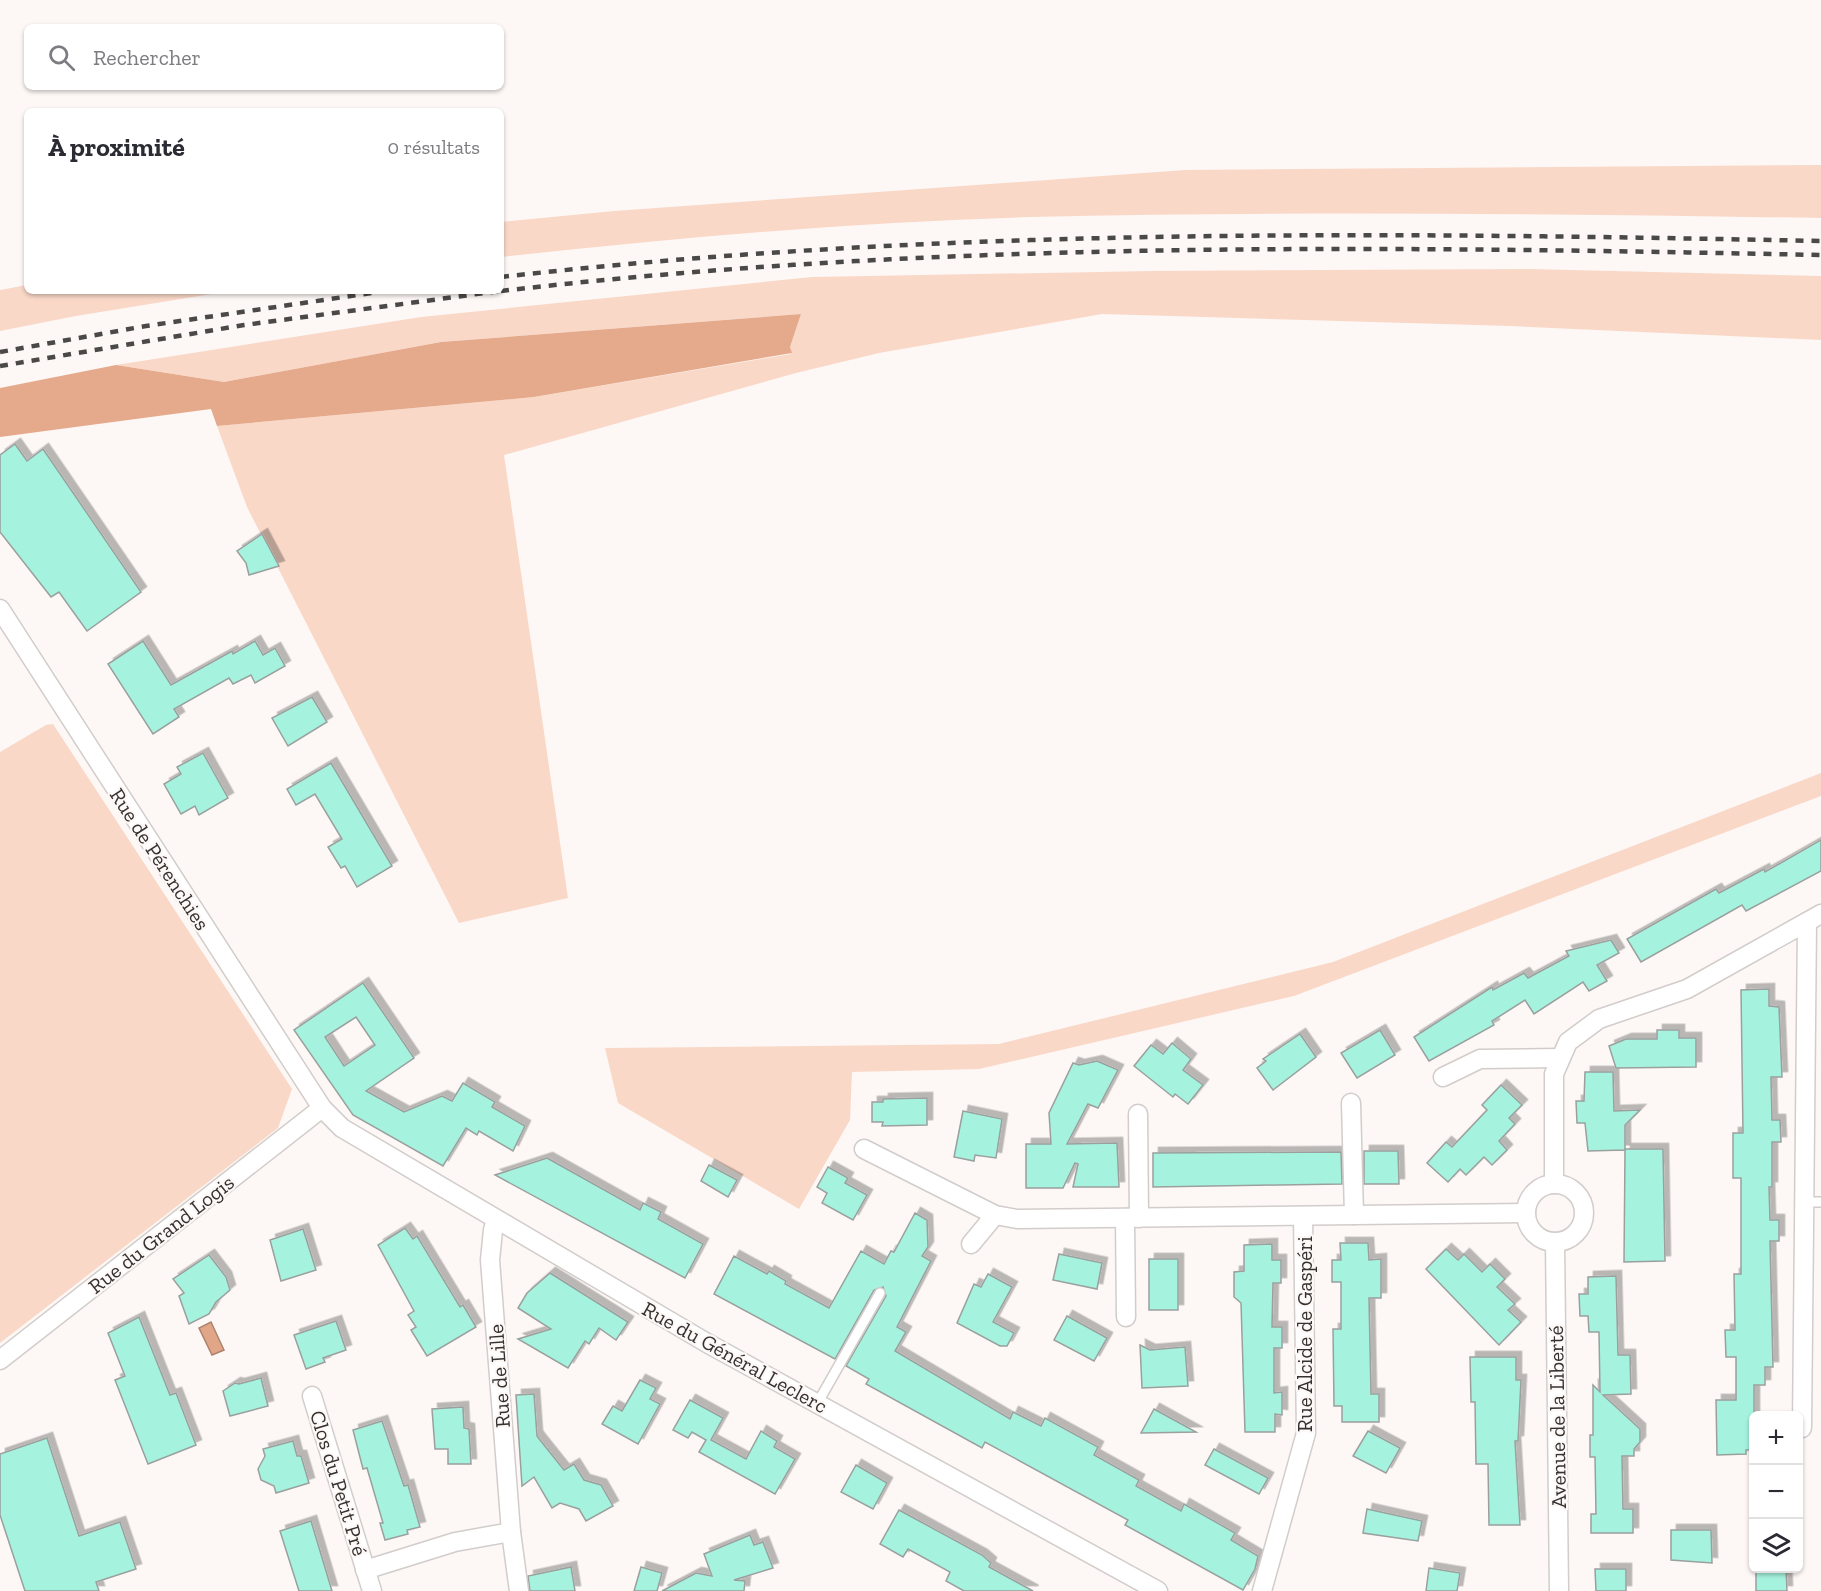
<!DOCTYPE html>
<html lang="fr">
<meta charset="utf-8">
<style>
:root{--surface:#fff;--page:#f2f2f3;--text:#2b2b33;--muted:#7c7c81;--line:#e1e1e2}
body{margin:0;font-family:"Zilla Slab",serif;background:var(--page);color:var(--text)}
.controls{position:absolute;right:18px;bottom:18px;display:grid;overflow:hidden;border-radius:9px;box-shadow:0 2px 4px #0004}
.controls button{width:54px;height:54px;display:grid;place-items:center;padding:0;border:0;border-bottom:2px solid var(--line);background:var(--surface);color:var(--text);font:30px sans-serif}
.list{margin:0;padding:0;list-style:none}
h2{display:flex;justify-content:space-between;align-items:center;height:78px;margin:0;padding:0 24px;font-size:26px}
h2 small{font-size:20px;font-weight:400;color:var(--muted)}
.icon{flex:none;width:33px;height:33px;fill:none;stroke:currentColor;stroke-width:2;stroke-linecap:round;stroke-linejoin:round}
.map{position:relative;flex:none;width:1821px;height:1591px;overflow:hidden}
.search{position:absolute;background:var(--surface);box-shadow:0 2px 4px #0004;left:24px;top:24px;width:480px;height:66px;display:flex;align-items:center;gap:15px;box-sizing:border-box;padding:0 21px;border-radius:9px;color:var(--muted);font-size:22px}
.panel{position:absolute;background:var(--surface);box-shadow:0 2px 4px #0004;left:24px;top:108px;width:480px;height:186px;border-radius:9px}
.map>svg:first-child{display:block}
</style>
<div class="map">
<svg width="1821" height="1591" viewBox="0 0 1821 1591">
<defs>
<filter id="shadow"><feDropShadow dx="5.5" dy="-5.5" stdDeviation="0" flood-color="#0004"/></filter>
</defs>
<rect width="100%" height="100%" fill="#fdf8f5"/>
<g fill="#fad8c8">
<path d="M1821,165V218C1558,214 1294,211 1031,217C853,222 677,238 501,257V222L614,211L1185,170Z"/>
<polygon points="1529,269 1821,276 1821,340 1510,326 1102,314 879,353 796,373 504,455 568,898 459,923 247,507 217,426 534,397 791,354 790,347 801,314 441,342 224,382 116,365 421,317 812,277 1152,271"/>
<polygon points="27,285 27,291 230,291 76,316 0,331 0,290"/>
<polygon points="53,724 292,1089 278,1128 0,1343 0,752 46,725"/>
<polygon points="1821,773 1821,796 1294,996 979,1069 852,1072 850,1120 799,1209 618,1103 605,1048 999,1044 1333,962"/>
</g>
<polygon fill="#e5a98b" points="801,314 790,347 792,353 534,397 217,426 211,409 0,437 0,388 116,365 224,382 441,342"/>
<polygon fill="#e1a688" stroke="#ad836e" stroke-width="1.5" points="211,1322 224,1350 212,1355 199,1328"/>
<g fill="#a5f3de" stroke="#9aa09e" stroke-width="1.5" fill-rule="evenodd" filter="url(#shadow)">
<polygon points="15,444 27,461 43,449 141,592 87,631 59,592 51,597 0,532 0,455"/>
<polygon points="262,534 279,566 249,575 246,563 237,551"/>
<polygon points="143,641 171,685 232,651 233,654 255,641 263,655 275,648 285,666 255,683 251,675 233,684 229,678 174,709 179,717 153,734 108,664"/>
<polygon points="312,697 327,722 288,746 272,718"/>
<polygon points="203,753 228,798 199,815 195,806 181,814 164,784 181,774 177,767"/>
<polygon points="331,763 392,866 357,887 345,866 341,868 328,847 342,839 315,794 296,805 287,789"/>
<polygon points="1821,840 1821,871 1746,911 1742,905 1641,962 1627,939 1716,889 1719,893 1764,869 1765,872"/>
<polygon points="1611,940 1619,953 1597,965 1607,981 1589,991 1583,982 1534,1014 1525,1000 1492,1021 1494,1025 1429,1061 1414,1037 1492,987 1493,990 1524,973 1528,978 1569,956 1566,951"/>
<path d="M363,983L414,1058L366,1091L404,1112L442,1096L452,1101L463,1083L495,1102L492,1107L525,1126L513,1151L479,1131L477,1135L466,1128L443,1166L353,1115L294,1030ZM356,1017L375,1045L344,1066L325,1037Z"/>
<polygon points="1769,989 1769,1006 1779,1007 1782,1077 1771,1077 1772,1120 1780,1120 1781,1142 1772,1142 1772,1187 1769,1187 1770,1220 1779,1220 1779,1241 1770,1241 1773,1367 1765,1367 1765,1385 1754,1385 1754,1450 1746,1450 1746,1454 1717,1455 1716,1400 1736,1400 1736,1357 1726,1357 1725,1330 1735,1330 1734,1274 1741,1274 1741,1178 1733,1178 1733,1133 1743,1133 1741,990"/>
<polygon points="1380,1030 1395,1055 1357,1078 1341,1053"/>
<polygon points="1657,1030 1679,1030 1679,1038 1696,1038 1696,1067 1616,1068 1609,1046 1626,1039 1657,1039"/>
<polygon points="1300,1034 1316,1057 1273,1090 1257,1068 1266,1061 1263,1059"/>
<polygon points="1172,1043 1191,1059 1183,1070 1203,1085 1188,1104 1175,1094 1173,1097 1134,1066 1151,1045 1163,1054"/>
<polygon points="1097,1061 1118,1070 1098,1108 1088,1104 1067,1144 1117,1143 1119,1187 1073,1187 1078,1164 1075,1163 1063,1188 1026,1188 1026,1144 1051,1144 1049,1113 1073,1063 1079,1065"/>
<polygon points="1585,1072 1613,1072 1614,1111 1640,1110 1625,1125 1625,1149 1663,1149 1665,1261 1624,1262 1625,1150 1588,1151 1585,1123 1577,1123 1576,1101 1584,1101"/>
<polygon points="1501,1085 1522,1105 1509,1118 1515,1124 1499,1141 1507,1150 1492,1165 1484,1157 1466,1175 1460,1169 1448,1182 1427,1163 1446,1142 1452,1147 1487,1110 1482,1105"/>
<polygon points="927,1098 927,1125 882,1126 883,1122 872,1122 872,1102 883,1102 883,1099"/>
<polygon points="963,1111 1002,1119 996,1158 975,1155 974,1161 954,1157"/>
<polygon points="1364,1151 1398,1151 1399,1184 1364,1184"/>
<polygon points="1341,1152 1342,1184 1153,1187 1153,1153"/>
<polygon points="547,1158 640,1210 643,1203 661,1212 658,1219 703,1244 685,1278 495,1175"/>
<polygon points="709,1165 737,1180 728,1197 701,1181"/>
<polygon points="828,1167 848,1178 845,1183 867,1195 853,1220 822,1203 827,1193 817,1187"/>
<polygon points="915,1213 927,1220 928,1247 922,1256 931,1261 897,1327 906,1332 895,1351 1010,1419 1013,1412 1041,1426 1045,1418 1098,1447 1094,1455 1139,1480 1136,1486 1181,1511 1184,1504 1235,1533 1231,1540 1258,1556 1255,1569 1243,1590 1125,1525 1128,1520 985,1442 982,1448 866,1384 869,1379 846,1366 886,1296 883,1287 874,1290 835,1359 714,1294 734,1256 767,1274 769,1271 786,1281 785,1284 829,1308 861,1251 884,1264 891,1251 894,1252"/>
<polygon points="405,1228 413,1239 417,1236 460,1307 463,1305 476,1327 427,1356 411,1330 416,1327 408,1315 414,1311 378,1245"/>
<polygon points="303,1229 316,1270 281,1281 270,1240"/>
<polygon points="1340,1243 1368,1243 1369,1260 1381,1259 1381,1298 1369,1298 1371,1394 1379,1394 1379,1422 1342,1422 1342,1406 1334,1406 1333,1329 1341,1329 1341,1282 1332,1282 1332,1260 1341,1260"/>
<polygon points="1272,1244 1272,1260 1281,1260 1281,1283 1273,1283 1272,1327 1282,1327 1282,1348 1274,1348 1274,1393 1282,1392 1282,1415 1275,1414 1275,1432 1245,1432 1241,1303 1234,1297 1234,1272 1244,1271 1244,1245"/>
<polygon points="1446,1249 1458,1260 1464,1254 1482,1272 1490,1264 1505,1279 1497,1287 1515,1304 1508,1310 1521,1322 1499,1345 1426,1269"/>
<polygon points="1059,1254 1102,1263 1097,1289 1053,1280"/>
<polygon points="209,1255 226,1277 230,1290 216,1302 209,1314 189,1324 179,1296 184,1293 173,1279"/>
<rect x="1149" y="1259" width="29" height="51"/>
<polygon points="550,1273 628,1322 616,1340 599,1328 589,1344 585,1341 568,1368 518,1339 551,1329 518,1308 527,1293"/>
<polygon points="988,1274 1012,1287 993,1322 1014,1333 1007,1346 1000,1346 957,1323 974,1284 981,1287"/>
<polygon points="1616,1276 1618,1355 1630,1355 1631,1394 1603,1395 1640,1429 1640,1442 1634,1449 1634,1456 1622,1456 1623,1509 1633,1509 1633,1533 1591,1533 1591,1514 1596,1514 1595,1457 1590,1457 1590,1435 1593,1435 1593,1385 1600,1392 1599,1332 1589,1332 1588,1316 1580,1316 1579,1294 1588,1294 1588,1277"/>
<polygon points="1067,1316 1107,1338 1094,1361 1054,1340"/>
<polygon points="139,1317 170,1395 176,1393 196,1445 148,1464 115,1380 125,1376 108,1333"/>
<polygon points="336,1321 346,1350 323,1358 325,1362 306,1369 294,1335"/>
<polygon points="1140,1345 1150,1350 1185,1347 1188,1386 1142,1388"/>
<polygon points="1470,1357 1516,1357 1516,1380 1521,1380 1518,1441 1515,1441 1520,1525 1489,1525 1488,1464 1476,1464 1475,1402 1471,1402"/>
<polygon points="261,1378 268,1406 230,1416 223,1391 235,1383 239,1384"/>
<polygon points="640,1380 656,1388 650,1399 660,1404 638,1444 602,1424 613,1406 622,1411"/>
<polygon points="534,1394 537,1436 540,1440 564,1470 574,1464 584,1480 601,1485 613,1506 586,1521 579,1509 560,1503 552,1508 534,1477 522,1486 516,1395"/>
<polygon points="690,1400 723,1418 711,1440 746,1459 761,1431 777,1441 774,1447 795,1459 775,1494 699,1452 706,1440 692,1432 688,1438 673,1430"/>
<polygon points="463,1407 464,1428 469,1429 471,1464 448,1464 448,1449 435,1449 432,1409"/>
<polygon points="1154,1409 1196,1432 1141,1433"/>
<polygon points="382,1421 404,1486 408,1485 420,1527 407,1530 408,1534 385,1540 380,1523 383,1523 367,1468 363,1469 353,1430"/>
<polygon points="1368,1431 1400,1448 1386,1473 1353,1456"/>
<polygon points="47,1438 79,1536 120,1522 136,1569 96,1582 99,1591 25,1591 0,1515 0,1454"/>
<polygon points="293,1441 297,1456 301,1456 309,1483 276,1493 274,1486 261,1480 258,1469 265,1456 263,1449"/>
<polygon points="1214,1449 1268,1478 1259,1494 1205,1465"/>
<polygon points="856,1465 887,1483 873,1509 841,1492"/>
<polygon points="1367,1509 1422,1521 1418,1541 1363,1533"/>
<polygon points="899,1510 982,1555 991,1563 989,1567 1033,1591 964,1591 946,1581 950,1572 908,1549 903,1557 880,1544"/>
<polygon points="311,1521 332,1591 299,1591 280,1531"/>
<polygon points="1671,1530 1711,1530 1712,1563 1671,1560"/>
<polygon points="750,1535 754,1545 763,1542 773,1568 734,1580 745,1581 744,1591 662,1591 696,1573 712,1576 704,1554"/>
<polygon points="571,1567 575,1591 530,1591 528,1576"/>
<polygon points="641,1567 662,1573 657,1591 634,1591"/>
<polygon points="1429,1568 1460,1573 1457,1591 1426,1591"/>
<polygon points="1595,1569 1626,1569 1626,1591 1596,1591"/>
<polygon points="1756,1569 1786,1569 1787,1591 1756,1591"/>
</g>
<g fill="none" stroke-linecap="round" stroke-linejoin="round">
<defs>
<g id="service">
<polyline points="1804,1202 1821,1202"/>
<polyline points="817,1404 880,1293"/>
</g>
<g id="minor">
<polyline points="0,609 322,1108 342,1128 707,1343 1158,1591"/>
<polyline points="1443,1077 1480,1059 1559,1058"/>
<polyline points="1351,1103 1354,1215"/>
<polyline points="1138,1114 1139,1218"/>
<polyline points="864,1149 995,1215 1017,1219 1526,1213"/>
<polyline points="1554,1184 1554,1074 1568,1042 1599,1019 1687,989 1821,914"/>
<circle cx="1555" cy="1213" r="29"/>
<polyline points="1125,1218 1126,1317"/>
<polyline points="496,1220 493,1230 490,1260 511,1532 519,1591"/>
<polyline points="1555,1242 1559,1591"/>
<polyline points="971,1244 995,1215"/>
<polyline points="0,1360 322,1108"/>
<polyline points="312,1396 372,1591"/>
<polyline points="1802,1428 1807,922"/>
<polyline points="365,1570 455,1542 511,1532"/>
<polyline points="1262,1591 1306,1433 1303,1216"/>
</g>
</defs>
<use href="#service" stroke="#d2cdcb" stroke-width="12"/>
<use href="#minor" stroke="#d2cdcb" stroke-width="21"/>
<use href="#service" stroke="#fff" stroke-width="9"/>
<use href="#minor" stroke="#fff" stroke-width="18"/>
<g stroke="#4b4948" stroke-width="4.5" stroke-dasharray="8 8" stroke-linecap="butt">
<path d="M501,277C940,227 1380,232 1821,241"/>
<path d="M501,291C939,240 1381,246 1821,255"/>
<polyline points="0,352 146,326 385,291"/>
<polyline points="0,366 244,325 500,291"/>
</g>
</g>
<g text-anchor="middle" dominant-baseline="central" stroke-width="4.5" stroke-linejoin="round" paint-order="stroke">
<g font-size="21" fill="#343231" stroke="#fdf8f5">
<text transform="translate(160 859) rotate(57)">Rue de Pérenchies</text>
<text transform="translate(161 1234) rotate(-38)">Rue du Grand Logis</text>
<text transform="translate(1304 1334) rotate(-90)">Rue Alcide de Gaspéri</text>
<text transform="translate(735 1357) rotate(29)">Rue du Général Leclerc</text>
<text transform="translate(499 1376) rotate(-94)">Rue de Lille</text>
<text transform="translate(1557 1417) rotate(-91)">Avenue de la Liberté</text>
<text transform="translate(339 1483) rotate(73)">Clos du Petit Pré</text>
</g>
</g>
</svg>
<div class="controls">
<button>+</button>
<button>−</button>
<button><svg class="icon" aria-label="layers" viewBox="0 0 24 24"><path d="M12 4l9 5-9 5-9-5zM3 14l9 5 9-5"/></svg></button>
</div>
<div class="search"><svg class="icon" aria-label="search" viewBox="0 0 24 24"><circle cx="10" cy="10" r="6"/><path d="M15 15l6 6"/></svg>Rechercher</div>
<section class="panel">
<h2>À proximité<small>0 résultats</small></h2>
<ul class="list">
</ul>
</section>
</div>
